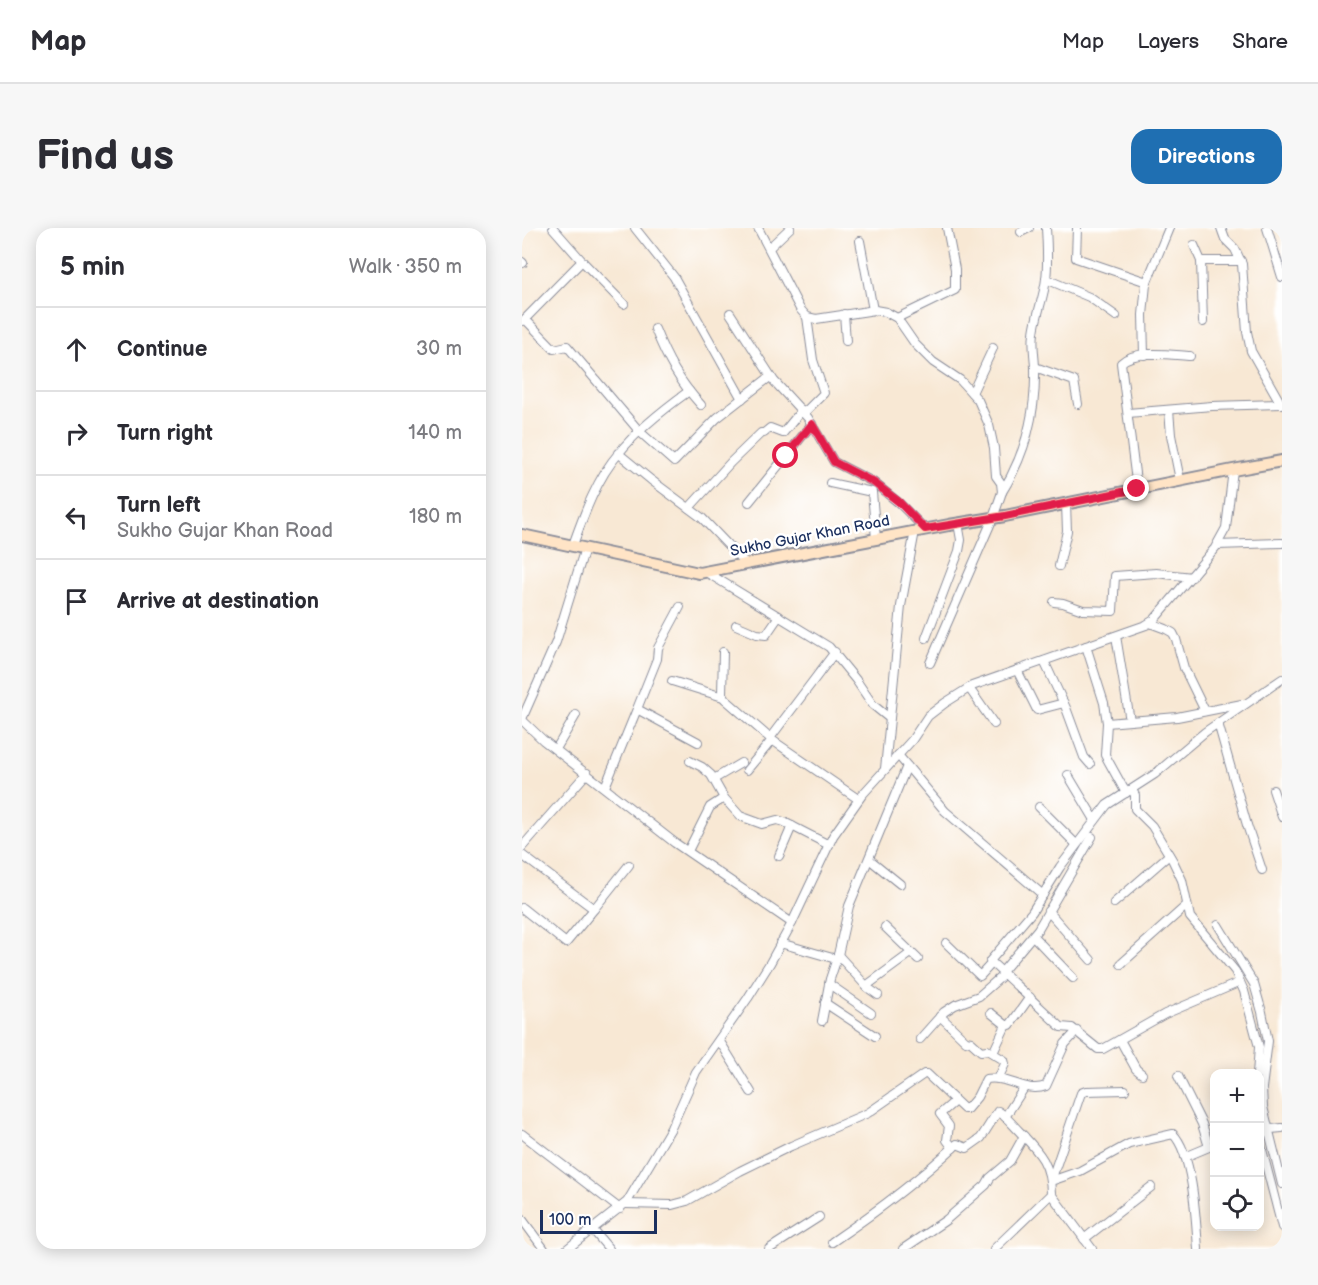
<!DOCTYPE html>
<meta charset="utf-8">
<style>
:root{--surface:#fff;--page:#f7f7f7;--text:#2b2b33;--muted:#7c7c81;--line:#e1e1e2;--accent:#1f6fb2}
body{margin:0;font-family:"Balsamiq Sans",sans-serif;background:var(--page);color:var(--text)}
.controls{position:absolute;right:18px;bottom:18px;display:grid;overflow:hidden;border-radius:12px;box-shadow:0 3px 15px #0003}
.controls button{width:54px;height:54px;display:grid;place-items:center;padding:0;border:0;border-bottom:2px solid var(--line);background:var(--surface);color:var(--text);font:30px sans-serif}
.scale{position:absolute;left:18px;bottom:15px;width:117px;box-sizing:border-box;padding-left:6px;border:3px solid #1b2f5e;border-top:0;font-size:16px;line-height:21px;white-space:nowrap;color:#1b2f5e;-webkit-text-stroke:4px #fff;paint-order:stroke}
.stop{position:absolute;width:18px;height:18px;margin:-14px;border:4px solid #e11d48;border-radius:50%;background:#fff}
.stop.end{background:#e11d48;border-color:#fff;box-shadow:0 2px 6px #0008}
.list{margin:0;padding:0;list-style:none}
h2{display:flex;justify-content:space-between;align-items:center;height:78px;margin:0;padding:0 24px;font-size:26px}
h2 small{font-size:20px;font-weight:400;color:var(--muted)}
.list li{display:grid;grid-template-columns:39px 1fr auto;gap:18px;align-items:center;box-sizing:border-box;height:84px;padding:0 24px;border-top:2px solid var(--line)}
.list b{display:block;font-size:22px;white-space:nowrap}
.list p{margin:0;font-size:20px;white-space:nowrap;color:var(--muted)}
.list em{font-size:20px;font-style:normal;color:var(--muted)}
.icon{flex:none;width:33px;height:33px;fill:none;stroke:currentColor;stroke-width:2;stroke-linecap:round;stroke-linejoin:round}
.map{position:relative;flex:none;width:760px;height:1021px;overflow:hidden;border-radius:18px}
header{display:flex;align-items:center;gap:36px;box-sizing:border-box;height:84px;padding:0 30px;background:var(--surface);border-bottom:2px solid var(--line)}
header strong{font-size:28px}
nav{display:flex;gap:33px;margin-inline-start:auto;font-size:21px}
.intro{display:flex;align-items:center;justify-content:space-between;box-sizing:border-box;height:144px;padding:0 36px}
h1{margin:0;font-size:42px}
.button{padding:15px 27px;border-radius:18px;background:var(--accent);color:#fff;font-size:21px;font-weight:700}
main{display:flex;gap:36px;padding:0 36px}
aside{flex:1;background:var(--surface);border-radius:18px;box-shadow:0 3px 15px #0003}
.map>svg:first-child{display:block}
</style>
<header>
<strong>Map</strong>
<nav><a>Map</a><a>Layers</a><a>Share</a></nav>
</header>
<div class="intro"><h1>Find us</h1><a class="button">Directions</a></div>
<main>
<aside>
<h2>5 min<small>Walk · 350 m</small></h2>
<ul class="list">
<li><svg class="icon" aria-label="ahead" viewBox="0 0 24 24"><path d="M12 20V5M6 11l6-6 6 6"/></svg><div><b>Continue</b></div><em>30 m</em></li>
<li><svg class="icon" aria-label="right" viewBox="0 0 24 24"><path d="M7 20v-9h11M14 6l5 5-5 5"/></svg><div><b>Turn right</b></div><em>140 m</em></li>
<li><svg class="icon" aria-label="left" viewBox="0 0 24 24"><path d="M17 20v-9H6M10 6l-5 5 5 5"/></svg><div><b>Turn left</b><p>Sukho Gujar Khan Road</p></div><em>180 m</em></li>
<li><svg class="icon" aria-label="arrive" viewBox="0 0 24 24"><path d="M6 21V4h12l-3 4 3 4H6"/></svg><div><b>Arrive at destination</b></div></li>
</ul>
</aside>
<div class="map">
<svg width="760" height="1021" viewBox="0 0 760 1021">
<rect width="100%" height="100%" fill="#fff"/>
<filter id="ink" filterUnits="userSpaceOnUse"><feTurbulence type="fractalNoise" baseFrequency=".0167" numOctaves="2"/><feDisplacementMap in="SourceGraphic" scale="12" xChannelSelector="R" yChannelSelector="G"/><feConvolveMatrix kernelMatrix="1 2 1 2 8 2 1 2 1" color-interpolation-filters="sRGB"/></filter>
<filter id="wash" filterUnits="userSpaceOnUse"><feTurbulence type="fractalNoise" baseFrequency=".008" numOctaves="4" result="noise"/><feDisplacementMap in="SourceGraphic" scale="24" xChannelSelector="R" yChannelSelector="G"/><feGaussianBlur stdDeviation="1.35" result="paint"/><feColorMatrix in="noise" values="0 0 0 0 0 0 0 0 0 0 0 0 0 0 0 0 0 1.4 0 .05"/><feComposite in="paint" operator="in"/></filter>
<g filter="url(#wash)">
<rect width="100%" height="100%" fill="#f8e8d4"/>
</g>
<g filter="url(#ink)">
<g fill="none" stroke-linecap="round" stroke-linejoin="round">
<defs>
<g id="minor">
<polyline points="31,0 60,33 102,76"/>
<polyline points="113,0 152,49 220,171"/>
<polyline points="236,0 278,81 285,89 294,91 353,82 364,84 375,90 393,116 411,134 438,152 456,172 467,197 472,220 474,248 479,255 480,264 471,290 408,435"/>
<polyline points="555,0 554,30 625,54"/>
<polyline points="699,0 703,11 713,21 720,36 725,104 729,123 759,176"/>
<polyline points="745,0 760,49"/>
<polyline points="499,4 507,0"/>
<polyline points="338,13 351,82"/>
<polyline points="672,17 679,33 681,94"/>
<polyline points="247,20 268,0"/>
<polyline points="679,33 719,33"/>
<polyline points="0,34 1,35"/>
<polyline points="524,51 567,69 594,88"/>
<polyline points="208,85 252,153 286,190 312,234 351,254 377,275 403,301"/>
<polyline points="322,86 324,113"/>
<polyline points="375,90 433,62 433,41 425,0"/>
<polyline points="3,91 32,121 45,118 118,204 152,234 195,190 249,148"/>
<polyline points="1,93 60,33"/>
<path d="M133,101C145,131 157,153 179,177"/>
<polyline points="622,127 621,87 624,56 647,0"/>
<polyline points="513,139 552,153 556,176"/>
<polyline points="450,165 471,120"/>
<polyline points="647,182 649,207 658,252"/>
<polyline points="282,185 302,165 291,132 285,89"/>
<polyline points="606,185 690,178 760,176"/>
<polyline points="96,225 129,252 180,290 224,336"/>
<polyline points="308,255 350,264 354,311"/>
<path d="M615,261L599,135C613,121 650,127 668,128"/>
<path d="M480,264C503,227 514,185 513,141C513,129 510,118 512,105C514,87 522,69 524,51C526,35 525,16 524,0"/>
<polyline points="227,274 290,196"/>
<polyline points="167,280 209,234 239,205 242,205 248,200 261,205 280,182"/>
<path d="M51,317C62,286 75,250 97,225C116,201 142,181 167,163"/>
<polyline points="695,317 760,315"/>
<polyline points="537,338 545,303 544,276"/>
<polyline points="184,344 307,419 334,452 351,477 367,490"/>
<polyline points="532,374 541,375 561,382 591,383 593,348 634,345 670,349"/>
<polyline points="628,395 644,401 651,405 654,411 662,440 683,483"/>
<polyline points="214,397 235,406 244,407 257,388"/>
<polyline points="594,408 608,493"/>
<polyline points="404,410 437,323 439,312 436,295"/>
<polyline points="564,418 582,475 585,495 583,527 604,565"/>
<polyline points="201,424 200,466 203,471 250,512 336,571"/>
<polyline points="522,433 544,480 562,529 568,536"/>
<polyline points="495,442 515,482 542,475"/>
<polyline points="150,453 201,469"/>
<polyline points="447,460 472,496"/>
<polyline points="115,481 135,431 136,420 158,379"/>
<polyline points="0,491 34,414 63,320"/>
<polyline points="0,492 21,512 153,615 270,695"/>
<polyline points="585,495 655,489 720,476"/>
<polyline points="696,495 725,597 740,642"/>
<polyline points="248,510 313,424"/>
<polyline points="34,521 54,487"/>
<polyline points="376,527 423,583 521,667"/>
<polyline points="168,533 180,539 189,547 202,570 218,588 240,596 255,592 262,594 307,617"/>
<polyline points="363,541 379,378 393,303"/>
<polyline points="225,542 250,512"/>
<polyline points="546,547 573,592"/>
<polyline points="192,551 219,535"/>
<polyline points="83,559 115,481 176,514"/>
<polyline points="610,562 613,567 613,581 630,598 651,633 660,652 668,689 713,743 722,763 737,819 735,846"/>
<polyline points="751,562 760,589"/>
<polyline points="517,579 554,616"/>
<polyline points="0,619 65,545"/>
<polyline points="166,623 188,579 202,570"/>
<polyline points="0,627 72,681 107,637"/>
<polyline points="257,628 270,598"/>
<polyline points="347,631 378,656"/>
<polyline points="592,675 647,627"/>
<polyline points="0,680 44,715 72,681"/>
<polyline points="526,683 569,732"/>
<polyline points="696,697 732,756 740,784 746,813 740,860 741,879 760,956"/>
<polyline points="363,699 396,731"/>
<polyline points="511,708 551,750"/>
<polyline points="258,715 314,731"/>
<polyline points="424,715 458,748 469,736"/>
<polyline points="316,727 346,760 356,767"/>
<polyline points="599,736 665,677"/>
<polyline points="480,744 516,701 570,609"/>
<polyline points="716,755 643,786 581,821 576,821 550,800 539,799 468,733 510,684 538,639 585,577 633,546 683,504 760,451"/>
<polyline points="307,756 349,785"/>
<polyline points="344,758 389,725"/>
<polyline points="303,775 353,808"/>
<polyline points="469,785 484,797 471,825"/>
<polyline points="418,788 444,813 449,814 459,823 465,822 482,832 483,836 476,851"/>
<polyline points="300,793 308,751 316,727 327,678 385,538"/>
<polyline points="484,797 488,797 508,769"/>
<polyline points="398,811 422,784 433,777 457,768 481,747"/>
<polyline points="197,812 229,864"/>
<polyline points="598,812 614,841 620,846"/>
<polyline points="656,848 680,896 687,919 663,929"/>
<path d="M603,862L564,863L559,865L529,953L558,943L607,916L651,906C671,926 674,992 676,1021"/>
<polyline points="483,889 502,860"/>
<polyline points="738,902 760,900"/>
<polyline points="0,906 98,981"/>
<polyline points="738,914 760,999"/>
<polyline points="431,920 425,912 427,898 418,886 433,873"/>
<path d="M104,976L150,977L165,973L218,943L269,918L346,885L402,846H405L442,881H445L455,869L464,851C486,847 503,866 524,858L543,816L555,803"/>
<polyline points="0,991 22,1021"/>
<polyline points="71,1002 87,1021"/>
<polyline points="562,1011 629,959"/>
<path d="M310,1014C354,984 396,953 435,916L445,920L459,910L476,883C484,888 490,896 497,903C517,924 529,935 529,966"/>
<polyline points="45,1021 105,974 149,900 174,844 226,770 248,735 270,695 311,608 340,567 390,512 406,488 423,475 450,458 624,397 632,392 693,320 704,300 711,242"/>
<polyline points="247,1021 297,989"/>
<polyline points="381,1021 424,992 464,957 468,950 488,933 502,908"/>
<polyline points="472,1021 529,966 570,1021"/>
</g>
<polyline id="secondary" points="0,307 177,345 427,297 483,288 711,242 760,233"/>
</defs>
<use href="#minor" stroke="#8a8c99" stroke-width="10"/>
<use href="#secondary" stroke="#8a8c99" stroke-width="14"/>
<use href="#minor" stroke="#fff" stroke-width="8"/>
<use href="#secondary" stroke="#ffe4c6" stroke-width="10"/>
</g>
</g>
<g fill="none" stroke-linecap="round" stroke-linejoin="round" filter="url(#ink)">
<polyline stroke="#e11d48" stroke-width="8" points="264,228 290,196 312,234 351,254 377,274 403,301 483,288 615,261"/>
</g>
<g text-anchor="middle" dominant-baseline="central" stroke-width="5" stroke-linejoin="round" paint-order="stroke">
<g font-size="15" fill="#1b2f5e" stroke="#fff">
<text transform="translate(288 308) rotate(-11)">Sukho Gujar Khan Road</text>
</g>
</g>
</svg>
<div class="controls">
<button>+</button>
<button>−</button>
<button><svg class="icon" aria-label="locate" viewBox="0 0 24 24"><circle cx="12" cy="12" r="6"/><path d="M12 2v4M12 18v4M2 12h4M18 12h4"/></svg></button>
</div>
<div class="scale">100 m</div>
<div class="stop" style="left:264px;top:228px"></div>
<div class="stop end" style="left:615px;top:261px"></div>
</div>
</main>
